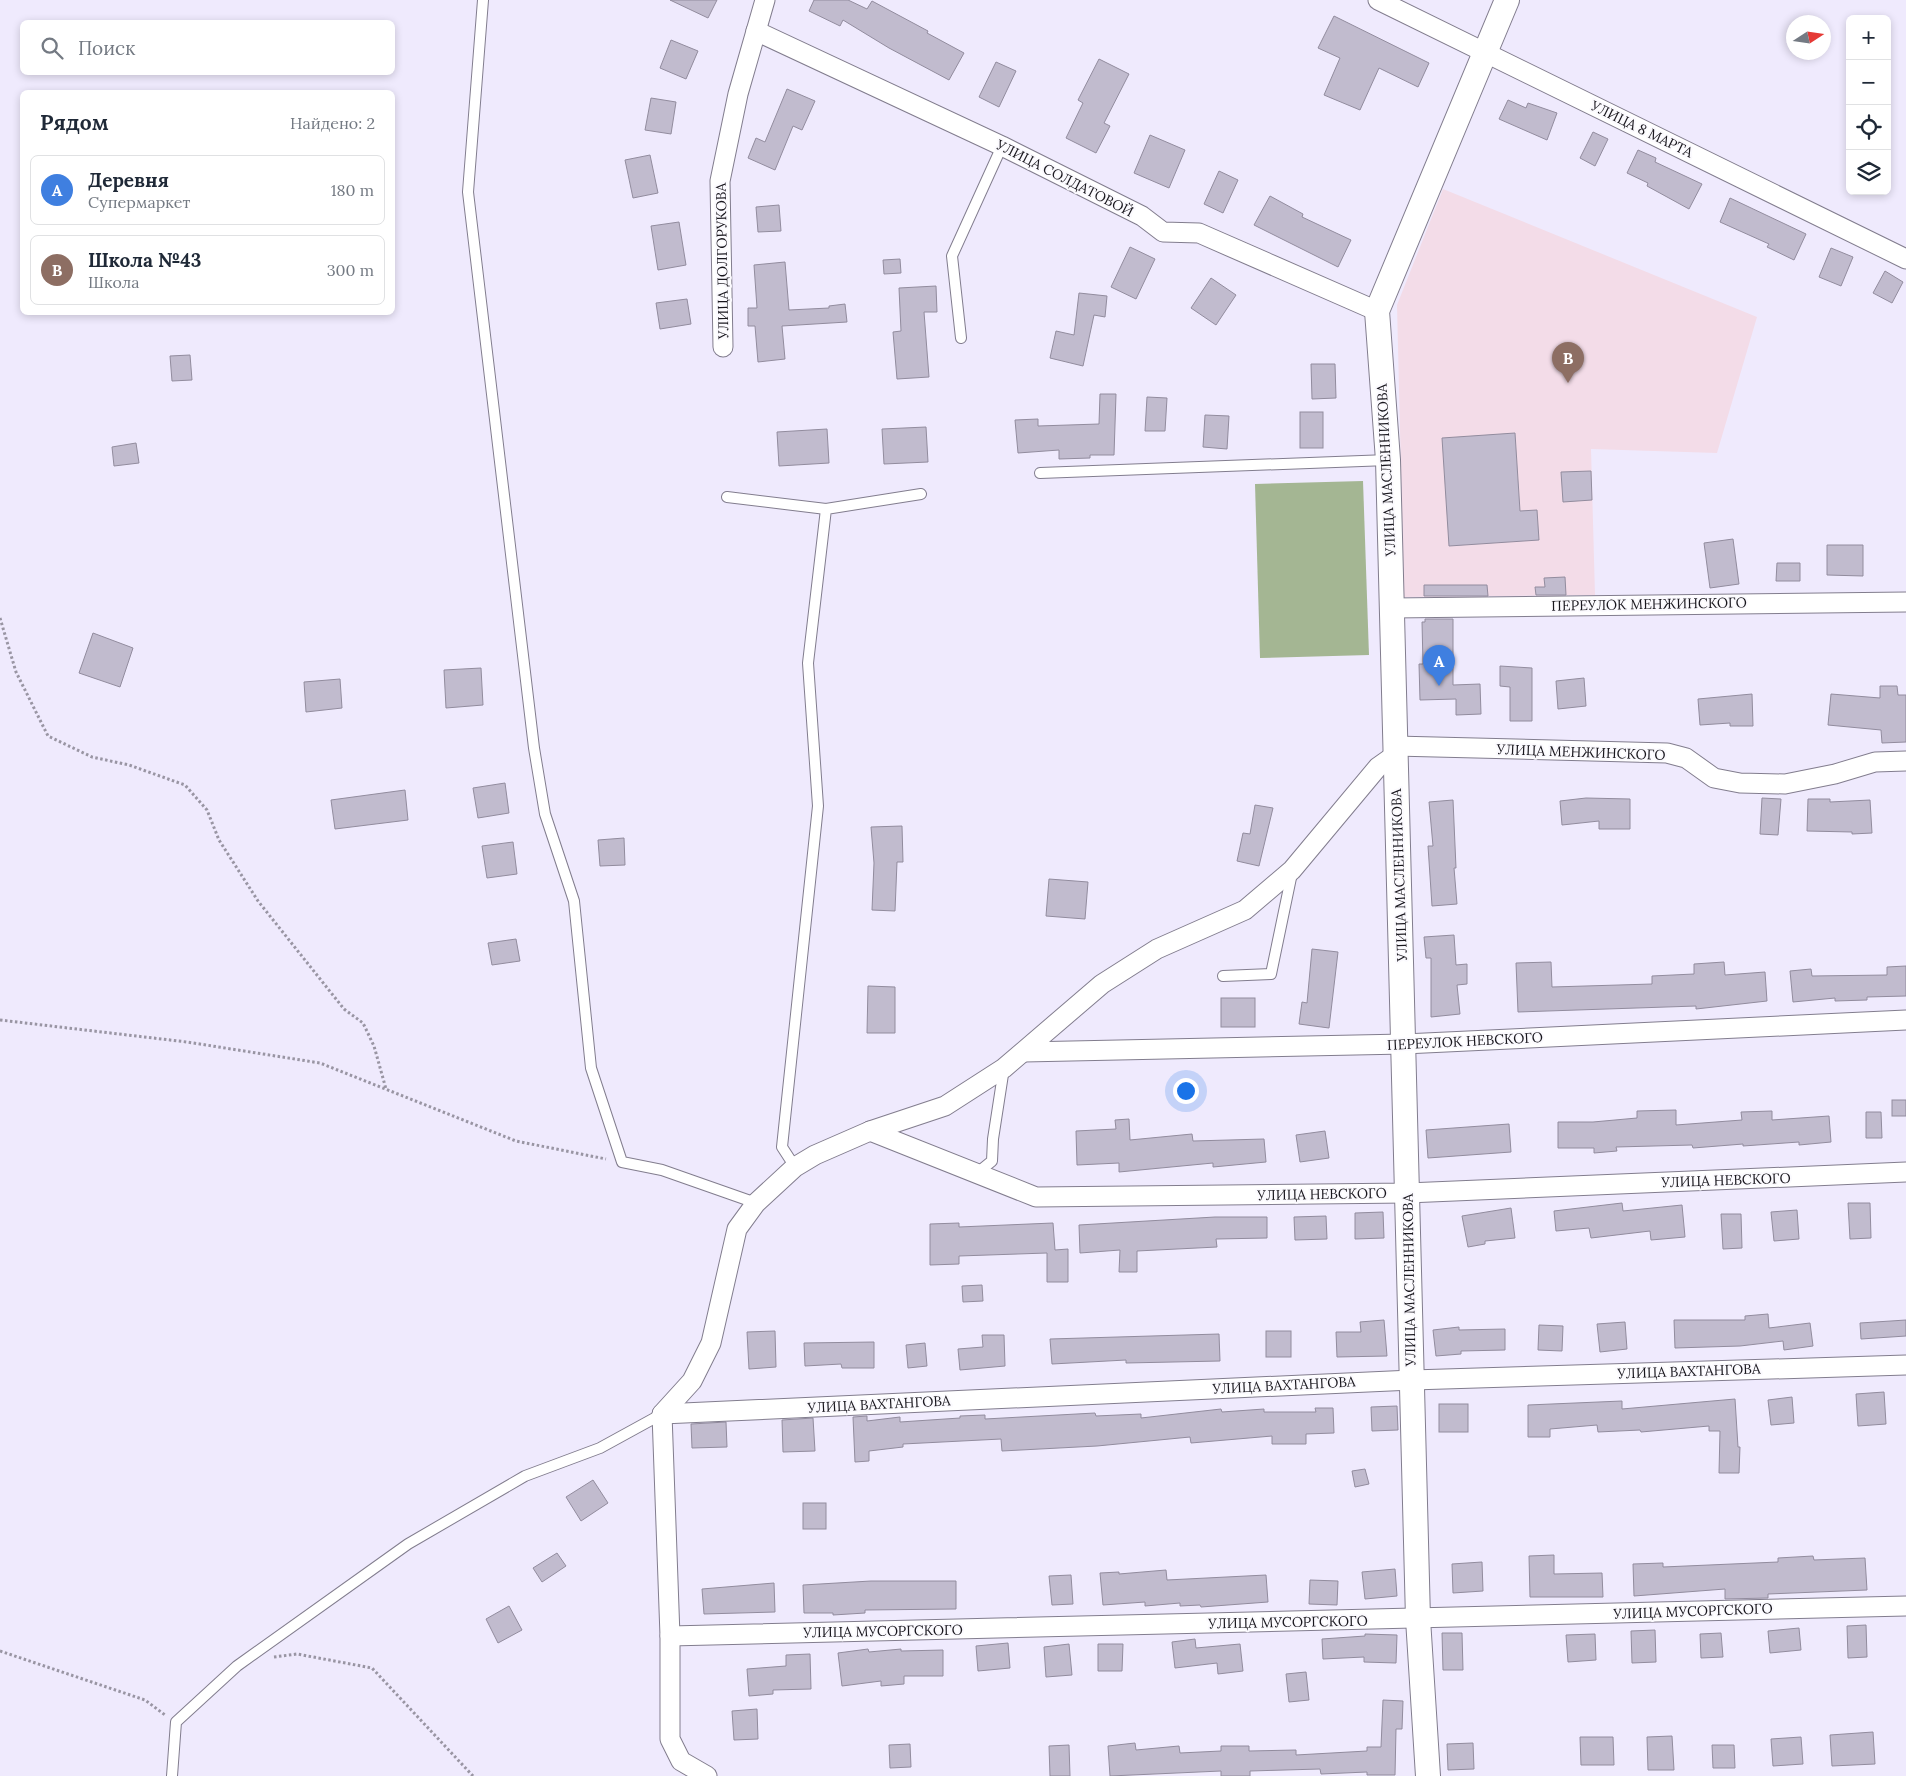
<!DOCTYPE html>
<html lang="ru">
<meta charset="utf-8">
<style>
:root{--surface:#fff;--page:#f2f2f3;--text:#1f2937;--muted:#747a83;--line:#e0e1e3;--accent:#2871a5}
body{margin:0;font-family:Lora,serif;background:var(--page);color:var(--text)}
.controls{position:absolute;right:15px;top:15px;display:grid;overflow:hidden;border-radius:8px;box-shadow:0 2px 8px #0003}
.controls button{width:45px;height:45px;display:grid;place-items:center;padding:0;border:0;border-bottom:1px solid var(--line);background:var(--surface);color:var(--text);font:25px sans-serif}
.compass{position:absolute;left:1786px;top:15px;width:45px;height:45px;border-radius:50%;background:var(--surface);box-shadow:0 2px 8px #0003;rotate:78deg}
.you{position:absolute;left:1185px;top:1090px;width:18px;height:18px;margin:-12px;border:4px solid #fff;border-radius:50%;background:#1a73e8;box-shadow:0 0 0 8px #1a73e833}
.badge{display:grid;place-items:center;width:32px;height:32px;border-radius:50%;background:var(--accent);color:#fff;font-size:16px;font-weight:700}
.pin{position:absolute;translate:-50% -41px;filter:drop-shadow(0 1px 2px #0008)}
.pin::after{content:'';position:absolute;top:26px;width:18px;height:15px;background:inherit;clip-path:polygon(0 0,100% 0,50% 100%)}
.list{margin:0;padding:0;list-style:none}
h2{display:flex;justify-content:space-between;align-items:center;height:65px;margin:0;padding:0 20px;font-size:21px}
h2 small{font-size:16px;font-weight:400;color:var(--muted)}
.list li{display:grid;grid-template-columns:32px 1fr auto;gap:15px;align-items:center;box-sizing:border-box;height:70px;margin:0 10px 10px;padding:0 10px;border:1px solid var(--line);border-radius:8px}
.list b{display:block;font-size:19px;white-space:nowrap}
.list p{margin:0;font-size:16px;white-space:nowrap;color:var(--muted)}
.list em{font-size:16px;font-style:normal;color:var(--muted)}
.icon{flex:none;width:28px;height:28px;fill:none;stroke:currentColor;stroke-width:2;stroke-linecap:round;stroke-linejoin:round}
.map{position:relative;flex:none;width:1906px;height:1776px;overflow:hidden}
.search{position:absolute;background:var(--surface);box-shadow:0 2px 8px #0003;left:20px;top:20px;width:375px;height:55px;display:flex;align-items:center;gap:12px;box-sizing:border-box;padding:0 18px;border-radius:8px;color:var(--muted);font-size:19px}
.panel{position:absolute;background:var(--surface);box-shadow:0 2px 8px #0003;left:20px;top:90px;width:375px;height:225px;border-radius:8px}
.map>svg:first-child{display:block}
</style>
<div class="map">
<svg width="1906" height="1776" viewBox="0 0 1906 1776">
<rect width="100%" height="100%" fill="#efeafd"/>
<polygon fill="#f3dce8" points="1443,189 1757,317 1717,453 1591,449 1595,595 1404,597 1397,305"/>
<polygon fill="#a4b693" points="1363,481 1369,655 1260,658 1255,484"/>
<g fill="#c1bbce" stroke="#928c9e">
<polygon points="670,0 717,0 708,18"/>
<polygon points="814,0 848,0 867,9 872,1 928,31 927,33 964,53 949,80 889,48 843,20 840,26 809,11"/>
<polygon points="1334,16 1429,63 1418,87 1379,68 1360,110 1324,95 1340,58 1318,48"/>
<polygon points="671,40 698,51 686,79 660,68"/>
<polygon points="1099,59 1129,74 1104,123 1110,126 1096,153 1066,138 1083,103 1078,100"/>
<polygon points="996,62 1016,71 999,107 979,97"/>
<polygon points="787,89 815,101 802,130 793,126 775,170 748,158 756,138 765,142"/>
<polygon points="651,98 676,102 671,134 645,130"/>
<polygon points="1508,100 1526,108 1528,103 1557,113 1547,140 1499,119"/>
<polygon points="1593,132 1608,139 1595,166 1580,158"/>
<polygon points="1150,135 1185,150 1169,188 1134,173"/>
<polygon points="1638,150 1656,158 1655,162 1702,184 1689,209 1647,186 1648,183 1627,173"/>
<polygon points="650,155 658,193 633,198 625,160"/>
<polygon points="1219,171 1238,180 1223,213 1204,204"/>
<polygon points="1270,196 1303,214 1302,217 1351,240 1338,267 1254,225"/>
<polygon points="1730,198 1806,234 1794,260 1767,247 1769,244 1720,222"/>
<polygon points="779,205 781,231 758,232 756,207"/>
<polygon points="679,222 686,265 658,270 651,226"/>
<polygon points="1130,247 1155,259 1136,299 1111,287"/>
<polygon points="1831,248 1853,257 1841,286 1819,277"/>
<polygon points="900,259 901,273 884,274 883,260"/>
<polygon points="785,262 789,310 829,308 829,306 845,304 847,322 782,326 785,359 758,362 755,326 748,326 748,308 757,308 754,265"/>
<polygon points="1885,271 1903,282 1892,303 1873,293"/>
<polygon points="1211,278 1236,295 1216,325 1191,308"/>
<polygon points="936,286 937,312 924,312 929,377 897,379 893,332 901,331 899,288"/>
<polygon points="1079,293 1107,296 1105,317 1094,315 1083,366 1050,358 1056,331 1074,335"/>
<polygon points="687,299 691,324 660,329 656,303"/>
<polygon points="190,355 192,380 172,381 170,356"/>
<polygon points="1311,364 1335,364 1336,398 1312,399"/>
<polygon points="1100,394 1116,394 1114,455 1090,455 1090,458 1059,459 1059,450 1018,453 1015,420 1038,419 1038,426 1099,424"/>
<polygon points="1147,397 1167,398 1165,431 1145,431"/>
<rect x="1300" y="412" width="23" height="36"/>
<polygon points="1205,415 1229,416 1227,449 1203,447"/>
<polygon points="926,427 928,462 884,464 882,429"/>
<polygon points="827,429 829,463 779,466 777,432"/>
<polygon points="1515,433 1520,511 1537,510 1539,540 1449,546 1442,438"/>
<polygon points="136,443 139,463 114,466 112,447"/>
<polygon points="1591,471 1592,500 1563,502 1561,472"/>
<polygon points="1733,539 1739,584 1710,588 1704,543"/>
<polygon points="1827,545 1863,545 1863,576 1827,575"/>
<polygon points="1777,563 1800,563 1800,581 1776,581"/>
<polygon points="1565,577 1566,595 1536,595 1535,587 1545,587 1544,578"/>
<polygon points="1424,585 1487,585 1488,596 1424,596"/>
<polygon points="1425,619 1453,619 1453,685 1480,684 1481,714 1456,715 1456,699 1420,700 1419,664 1423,664 1422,622 1425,622"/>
<polygon points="93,633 133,648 120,687 79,673"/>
<polygon points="1500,666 1532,668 1532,721 1510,721 1510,687 1500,686"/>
<polygon points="481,668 483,705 446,708 444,670"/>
<polygon points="1584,678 1586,706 1558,709 1556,681"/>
<polygon points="340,679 342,708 306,712 304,682"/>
<polygon points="1880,686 1897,686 1898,695 1906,695 1906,742 1882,743 1881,730 1828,725 1831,694 1880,698"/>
<polygon points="1752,694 1753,726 1730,726 1730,723 1700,725 1698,699"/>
<polygon points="505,783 509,813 478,818 473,788"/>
<polygon points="405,790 408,820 335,829 331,800"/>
<polygon points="1586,798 1630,799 1630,829 1599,829 1599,821 1562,825 1560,801"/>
<polygon points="1762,798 1781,799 1778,835 1760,834"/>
<polygon points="1808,799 1830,799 1830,802 1870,800 1872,833 1852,834 1852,832 1807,831"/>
<polygon points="1453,800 1456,868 1454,868 1457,904 1432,906 1428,846 1433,846 1429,802"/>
<polygon points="1255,805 1273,808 1259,866 1237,861 1243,833 1250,834"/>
<polygon points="902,826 903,862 897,862 895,911 872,910 874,863 871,827"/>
<polygon points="624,838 625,865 600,866 598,840"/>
<polygon points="513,842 517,874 487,878 482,846"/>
<polygon points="1049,879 1088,882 1085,919 1046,916"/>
<polygon points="1454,935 1456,965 1467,964 1467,984 1457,985 1460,1014 1431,1017 1431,958 1426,958 1424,937"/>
<polygon points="516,939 520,961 492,965 488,943"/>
<polygon points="1312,949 1338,952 1329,1028 1299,1024 1302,1002 1307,1003"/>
<polygon points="1551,962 1552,987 1652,984 1652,976 1694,974 1694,964 1724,962 1725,975 1765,972 1767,1001 1696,1009 1696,1006 1518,1012 1516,963"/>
<polygon points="1906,966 1906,996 1867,997 1867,1000 1835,1001 1835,998 1793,1002 1790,971 1811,969 1812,976 1887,975 1887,967"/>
<polygon points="868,986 895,987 895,1033 867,1033"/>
<rect x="1221" y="998" width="34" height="29"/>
<rect x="1892" y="1100" width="14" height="16"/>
<polygon points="1676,1110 1676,1125 1742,1120 1741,1112 1772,1111 1772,1120 1829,1116 1831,1142 1799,1145 1799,1142 1743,1146 1743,1144 1693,1148 1692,1145 1616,1147 1617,1151 1594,1153 1594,1148 1558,1148 1558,1122 1593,1122 1637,1118 1637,1111"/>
<polygon points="1866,1112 1881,1112 1882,1138 1866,1138"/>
<polygon points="1129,1119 1130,1140 1192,1134 1193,1141 1264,1139 1266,1162 1213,1167 1213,1163 1119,1172 1119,1163 1077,1165 1076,1131 1116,1129 1115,1120"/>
<polygon points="1509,1124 1511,1152 1428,1158 1426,1130"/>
<polygon points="1325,1131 1329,1158 1300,1162 1296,1135"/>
<polygon points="1622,1203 1623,1211 1682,1205 1685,1237 1651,1240 1650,1231 1591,1238 1589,1228 1556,1231 1554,1211"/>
<polygon points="1848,1203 1870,1203 1871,1238 1850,1239"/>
<polygon points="1511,1208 1515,1238 1485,1241 1485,1244 1468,1247 1462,1216"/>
<polygon points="1797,1210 1799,1239 1774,1241 1771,1212"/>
<polygon points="1383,1212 1384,1238 1355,1239 1355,1213"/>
<polygon points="1721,1214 1741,1214 1742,1248 1723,1249"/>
<polygon points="1326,1216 1327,1239 1295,1240 1294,1217"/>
<polygon points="1215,1217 1267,1217 1267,1238 1216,1239 1217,1247 1137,1251 1137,1272 1119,1272 1120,1250 1080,1253 1079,1225"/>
<polygon points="959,1223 959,1227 1053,1223 1055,1250 1068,1249 1068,1282 1047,1282 1047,1253 959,1256 959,1264 930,1265 930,1224"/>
<polygon points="982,1285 983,1301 963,1302 962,1286"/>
<polygon points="1768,1314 1769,1328 1810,1323 1813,1346 1784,1350 1783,1341 1740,1346 1675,1348 1674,1320 1745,1320 1745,1316"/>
<polygon points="1384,1320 1387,1356 1337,1357 1336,1332 1361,1332 1360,1322"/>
<polygon points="1906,1320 1906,1336 1861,1339 1860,1323"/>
<polygon points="1625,1322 1627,1349 1600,1352 1597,1324"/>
<polygon points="1539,1325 1563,1326 1562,1351 1538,1350"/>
<polygon points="1459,1327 1459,1330 1505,1329 1505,1350 1461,1351 1461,1354 1436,1356 1433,1330"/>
<polygon points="775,1331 776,1367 749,1369 747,1332"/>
<rect x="1266" y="1331" width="25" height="26"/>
<polygon points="1219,1334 1220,1361 1126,1363 1126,1360 1052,1364 1050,1339"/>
<polygon points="982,1335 1004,1335 1005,1366 960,1370 958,1349 983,1347"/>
<polygon points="874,1342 874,1368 842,1368 841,1364 805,1366 804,1343"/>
<polygon points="925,1343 927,1366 908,1368 906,1345"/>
<polygon points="1884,1392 1886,1424 1858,1426 1856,1394"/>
<polygon points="1792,1397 1794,1423 1771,1425 1768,1400"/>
<polygon points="1735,1399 1738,1447 1740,1447 1739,1473 1719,1473 1720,1431 1709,1431 1709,1426 1641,1432 1640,1430 1598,1432 1597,1425 1550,1429 1550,1437 1528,1437 1528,1405 1622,1401 1622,1409"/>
<rect x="1439" y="1404" width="29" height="28"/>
<polygon points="1397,1406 1398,1430 1372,1431 1371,1407"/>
<polygon points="1315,1408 1333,1408 1334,1433 1306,1434 1306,1444 1272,1444 1272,1436 1191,1443 1190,1437 1097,1446 1002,1451 1001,1439 903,1444 903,1447 869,1451 869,1461 855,1462 853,1417 867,1416 867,1421 900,1417 900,1422 960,1418 960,1416 985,1415 985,1419 1095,1413 1096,1416 1141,1414 1141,1418 1221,1409 1222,1412 1264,1409 1264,1412 1316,1412"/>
<polygon points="813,1418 815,1451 783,1452 782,1420"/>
<polygon points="726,1422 727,1447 692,1448 691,1424"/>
<polygon points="1365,1469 1369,1484 1355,1487 1352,1471"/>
<polygon points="593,1480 608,1503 581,1521 566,1497"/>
<rect x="803" y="1503" width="23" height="26"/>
<polygon points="557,1553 566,1566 542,1582 533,1568"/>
<polygon points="1554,1555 1554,1574 1602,1573 1603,1597 1530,1597 1529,1556"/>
<polygon points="1813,1556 1814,1560 1865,1558 1867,1590 1768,1594 1768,1598 1725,1599 1725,1589 1634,1596 1633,1564 1663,1563 1663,1567 1778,1562 1778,1558"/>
<polygon points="1482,1562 1483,1591 1453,1593 1452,1564"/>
<polygon points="1395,1569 1397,1596 1365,1599 1362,1572"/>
<polygon points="1166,1570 1167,1580 1266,1575 1268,1602 1201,1607 1200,1605 1180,1606 1180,1603 1145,1606 1145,1602 1103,1605 1100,1573 1119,1572 1119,1574"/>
<polygon points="1071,1575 1073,1604 1052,1605 1049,1576"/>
<polygon points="1310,1580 1338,1581 1337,1605 1309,1604"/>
<polygon points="871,1581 956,1581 956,1609 865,1610 865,1613 833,1615 833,1613 804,1613 803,1585"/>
<polygon points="774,1583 775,1612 704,1614 702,1589"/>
<polygon points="509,1606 522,1630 498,1643 486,1619"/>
<polygon points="1866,1625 1867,1657 1848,1658 1847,1626"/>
<polygon points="1799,1628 1801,1650 1770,1653 1768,1631"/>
<polygon points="1655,1630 1656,1662 1632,1663 1631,1631"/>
<polygon points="1442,1633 1462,1633 1463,1670 1443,1670"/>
<polygon points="1721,1633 1723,1657 1701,1658 1700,1634"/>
<polygon points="1365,1634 1397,1635 1396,1663 1364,1662 1364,1657 1323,1659 1322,1639 1365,1636"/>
<polygon points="1595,1634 1596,1660 1568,1662 1566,1635"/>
<polygon points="1195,1639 1196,1648 1240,1644 1243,1671 1218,1674 1217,1663 1175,1668 1172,1642"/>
<polygon points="1008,1643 1010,1668 978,1671 976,1646"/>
<polygon points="1069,1644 1072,1675 1046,1677 1044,1647"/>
<polygon points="1098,1644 1123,1644 1122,1671 1098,1671"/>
<polygon points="868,1649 869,1652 901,1649 901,1651 943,1650 943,1676 904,1676 904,1684 881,1686 881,1681 842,1686 838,1653"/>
<polygon points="810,1654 811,1689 773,1690 773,1694 749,1696 747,1669 786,1666 786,1655"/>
<polygon points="1306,1672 1309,1700 1289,1702 1286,1674"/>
<polygon points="1383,1700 1403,1701 1402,1729 1396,1729 1395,1775 1367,1775 1367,1772 1321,1774 1320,1769 1250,1771 1250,1776 1221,1776 1221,1771 1110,1776 1108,1746 1135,1743 1136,1750 1179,1746 1180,1753 1221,1751 1221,1746 1249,1746 1249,1751 1296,1750 1296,1755 1367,1751 1367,1747 1381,1747"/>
<polygon points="757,1709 758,1739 734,1740 732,1711"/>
<polygon points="1873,1732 1875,1764 1832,1766 1830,1735"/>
<polygon points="1672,1736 1674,1770 1648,1770 1647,1737"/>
<polygon points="1580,1737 1613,1737 1614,1765 1581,1765"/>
<polygon points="1801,1737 1803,1764 1773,1766 1771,1739"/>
<polygon points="1473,1743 1474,1769 1448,1770 1447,1744"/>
<polygon points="910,1744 911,1767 890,1768 889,1745"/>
<polygon points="1069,1745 1070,1776 1050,1776 1049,1746"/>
<polygon points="1712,1745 1734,1745 1735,1768 1713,1768"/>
</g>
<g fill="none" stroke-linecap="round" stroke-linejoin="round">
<defs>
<g id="service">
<polyline points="483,0 468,192 534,748 545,814 574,901 591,1068 622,1162 662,1170 756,1203"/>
<polyline points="961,338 952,256 1002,146"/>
<polyline points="1040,473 1388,460"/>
<polyline points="727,497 826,509"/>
<polyline points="1223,976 1271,974 1292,873"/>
<polyline points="795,1167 782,1147 818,806 808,663 826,509 921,494"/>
<polyline points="976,1174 992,1161 993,1139 1004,1068"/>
<polyline points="172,1776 176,1722 237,1666 408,1544 525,1476 600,1448 662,1414"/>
</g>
<g id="minor">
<polyline points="1378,0 1906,259"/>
<polyline points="756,31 1002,146 1142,216 1163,232 1199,233 1377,311"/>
<polyline points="723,347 720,181 738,94 765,0"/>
<polyline points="1392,608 1906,602"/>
<polyline points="1395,746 1667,753 1686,758 1714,778 1740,783 1785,784 1835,774 1875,762 1906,761"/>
<polyline points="1024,1052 1404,1044 1906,1020"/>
<polyline points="870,1131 1036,1197 1407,1193 1906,1172"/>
<polyline points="662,1414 1412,1380 1906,1365"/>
<polyline points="670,1636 1906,1606"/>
<polyline points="707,1776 681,1761 670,1739 670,1636 662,1414 692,1381 711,1343 737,1229 756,1203 795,1167 815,1155 870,1131 945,1106 1004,1068 1102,984 1157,949 1245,910 1292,870 1378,767 1395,755"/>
</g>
<polyline id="tertiary" points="1428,1776 1418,1619 1388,460 1377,311 1507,0"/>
</defs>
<use href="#service" stroke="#827d8e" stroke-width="12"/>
<use href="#minor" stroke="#827d8e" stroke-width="21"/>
<use href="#tertiary" stroke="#827d8e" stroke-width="26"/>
<g stroke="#9995a3" stroke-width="3" stroke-dasharray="2.5 2.5" stroke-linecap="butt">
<polyline points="0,618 16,672 48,736 92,757 129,765 185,785 207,810 219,840 258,901 344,1009 363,1023 374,1046 386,1089"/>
<polyline points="0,1020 187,1042 320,1063 516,1141 606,1159"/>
<polyline points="0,1651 145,1700 165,1715"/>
<polyline points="274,1657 297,1654 372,1668 473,1776"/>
</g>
<use href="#service" stroke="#fff" stroke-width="10"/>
<use href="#minor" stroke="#fff" stroke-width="19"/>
<use href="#tertiary" stroke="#fff" stroke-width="24"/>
</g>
<g text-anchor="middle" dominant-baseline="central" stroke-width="4" stroke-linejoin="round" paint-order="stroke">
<g font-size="14" fill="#18161d" stroke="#fbfafe">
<text transform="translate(1642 129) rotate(26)">УЛИЦА 8 МАРТА</text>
<text transform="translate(1065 178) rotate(27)">УЛИЦА СОЛДАТОВОЙ</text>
<text transform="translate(722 261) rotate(-91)">УЛИЦА ДОЛГОРУКОВА</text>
<text transform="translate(1386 470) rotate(-93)">УЛИЦА МАСЛЕННИКОВА</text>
<text transform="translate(1649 604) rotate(-1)">ПЕРЕУЛОК МЕНЖИНСКОГО</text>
<text transform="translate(1581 752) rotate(2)">УЛИЦА МЕНЖИНСКОГО</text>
<text transform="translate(1399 875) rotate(-92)">УЛИЦА МАСЛЕННИКОВА</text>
<text transform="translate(1465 1041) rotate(-3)">ПЕРЕУЛОК НЕВСКОГО</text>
<text transform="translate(1726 1180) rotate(-2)">УЛИЦА НЕВСКОГО</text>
<text transform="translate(1322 1194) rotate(-1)">УЛИЦА НЕВСКОГО</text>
<text transform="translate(1409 1280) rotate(-91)">УЛИЦА МАСЛЕННИКОВА</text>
<text transform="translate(1689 1371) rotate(-2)">УЛИЦА ВАХТАНГОВА</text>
<text transform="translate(1284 1385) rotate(-3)">УЛИЦА ВАХТАНГОВА</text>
<text transform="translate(879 1404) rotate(-3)">УЛИЦА ВАХТАНГОВА</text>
<text transform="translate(1693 1611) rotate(-2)">УЛИЦА МУСОРГСКОГО</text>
<text transform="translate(1288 1622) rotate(-1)">УЛИЦА МУСОРГСКОГО</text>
<text transform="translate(883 1631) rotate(-1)">УЛИЦА МУСОРГСКОГО</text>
</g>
</g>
</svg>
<div class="controls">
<button>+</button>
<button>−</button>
<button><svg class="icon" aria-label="locate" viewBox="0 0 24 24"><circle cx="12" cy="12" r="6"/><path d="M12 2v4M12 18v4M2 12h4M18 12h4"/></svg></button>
<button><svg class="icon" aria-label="layers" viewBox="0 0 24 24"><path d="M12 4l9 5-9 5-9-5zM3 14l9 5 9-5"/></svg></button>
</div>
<svg class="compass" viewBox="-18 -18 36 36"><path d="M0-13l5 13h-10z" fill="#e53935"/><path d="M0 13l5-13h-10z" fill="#747a83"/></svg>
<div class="you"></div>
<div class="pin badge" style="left:1439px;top:686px;background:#3f7fe0">A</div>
<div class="pin badge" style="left:1568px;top:383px;background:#8d6e63">B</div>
<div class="search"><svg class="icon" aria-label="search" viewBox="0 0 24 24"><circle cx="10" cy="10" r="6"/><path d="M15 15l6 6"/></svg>Поиск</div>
<section class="panel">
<h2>Рядом<small>Найдено: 2</small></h2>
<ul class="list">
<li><span class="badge" style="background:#3f7fe0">A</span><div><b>Деревня</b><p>Супермаркет</p></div><em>180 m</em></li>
<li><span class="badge" style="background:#8d6e63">B</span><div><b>Школа №43</b><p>Школа</p></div><em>300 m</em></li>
</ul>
</section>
</div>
